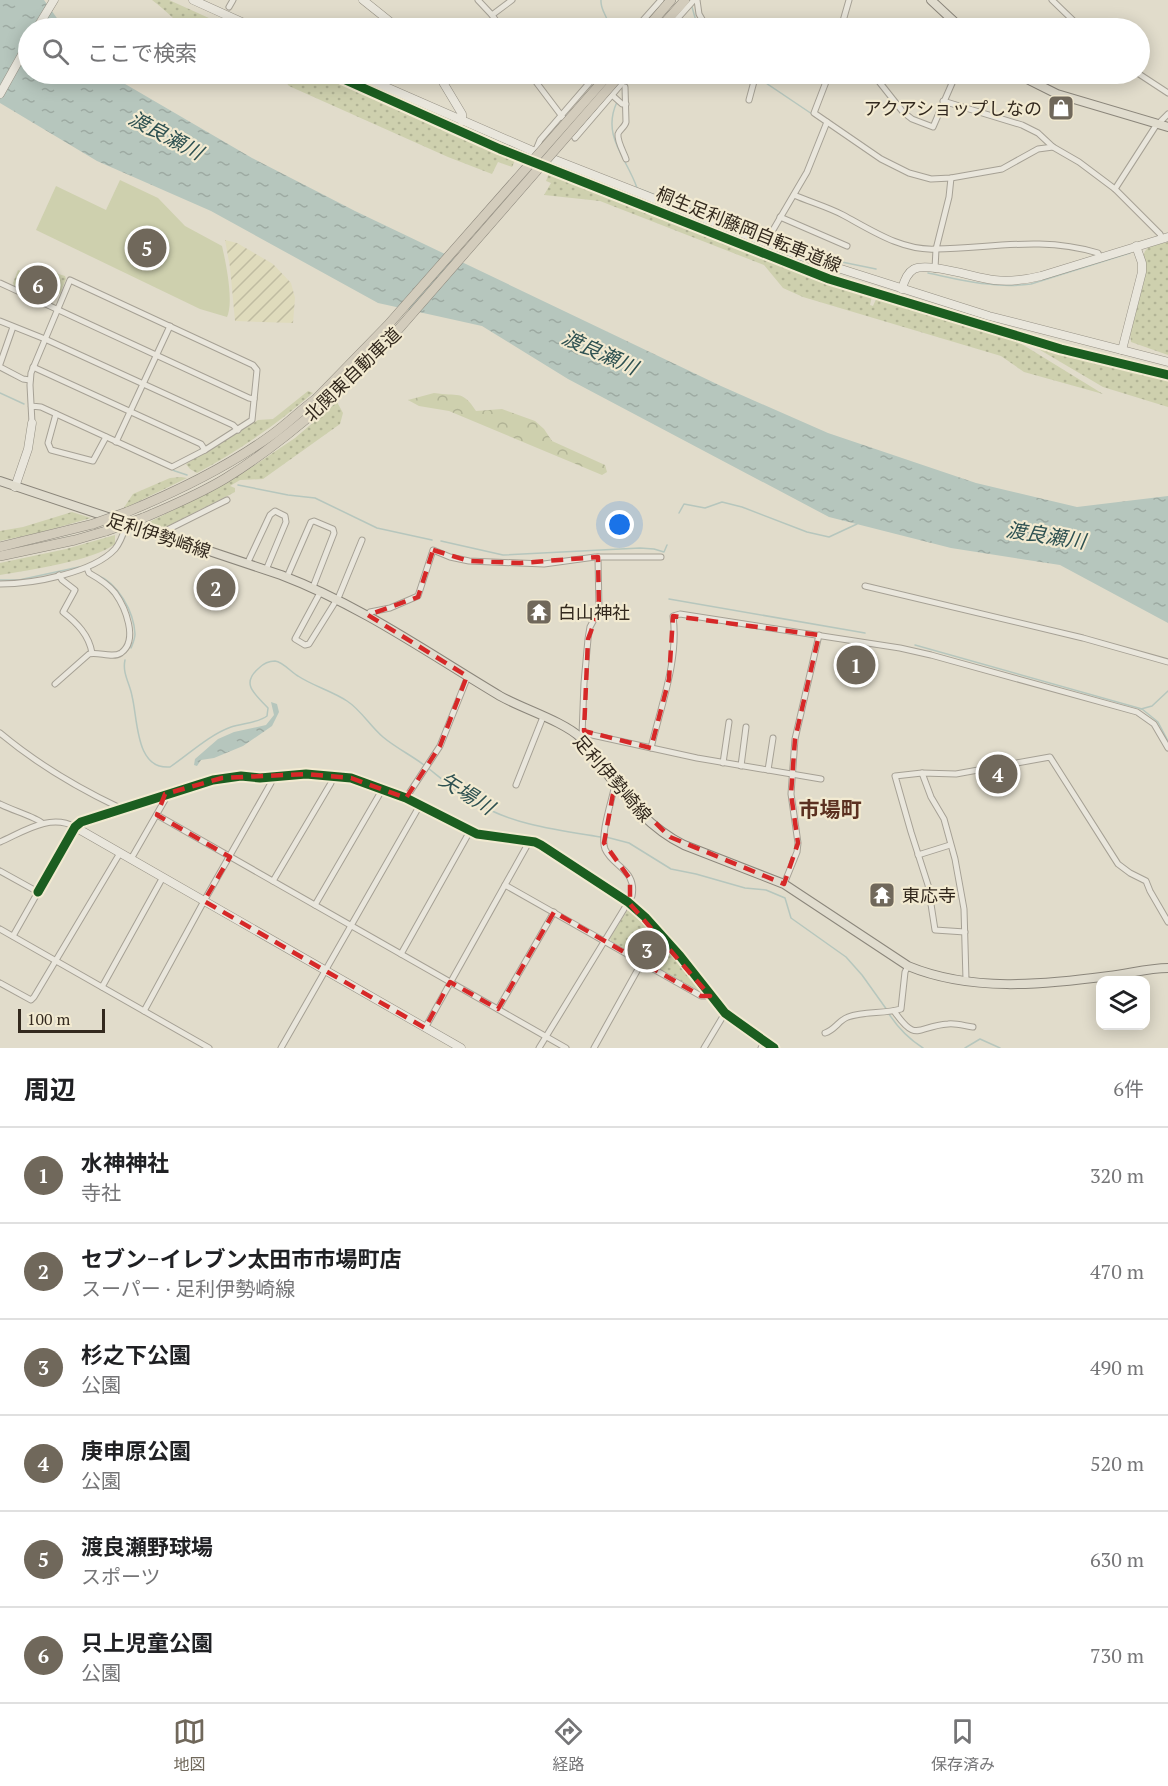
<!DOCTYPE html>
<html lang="ja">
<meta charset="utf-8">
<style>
:root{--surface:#fff;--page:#f6f6f6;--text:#202124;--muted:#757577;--line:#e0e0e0;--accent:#70685b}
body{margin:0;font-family:"PT Serif","Noto Sans JP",serif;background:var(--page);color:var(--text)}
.controls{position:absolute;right:18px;bottom:18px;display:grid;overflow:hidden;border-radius:12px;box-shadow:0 3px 15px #0003}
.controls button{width:54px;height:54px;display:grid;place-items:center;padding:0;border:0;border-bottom:2px solid var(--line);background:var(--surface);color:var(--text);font:30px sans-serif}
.scale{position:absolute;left:18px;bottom:15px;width:87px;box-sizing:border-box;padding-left:6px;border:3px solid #33291e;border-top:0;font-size:16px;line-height:21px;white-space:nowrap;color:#33291e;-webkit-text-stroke:4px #f2ead1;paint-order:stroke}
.you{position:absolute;left:620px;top:525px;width:21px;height:21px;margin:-15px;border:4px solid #fff;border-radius:50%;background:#1a73e8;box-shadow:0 0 0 9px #1a73e833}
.badge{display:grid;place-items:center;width:39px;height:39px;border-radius:50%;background:var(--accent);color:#fff;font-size:20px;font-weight:700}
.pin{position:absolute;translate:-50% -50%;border:3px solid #fff;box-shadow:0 2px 6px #0006}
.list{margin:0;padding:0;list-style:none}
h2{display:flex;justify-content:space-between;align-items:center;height:78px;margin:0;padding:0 24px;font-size:26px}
h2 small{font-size:20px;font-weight:400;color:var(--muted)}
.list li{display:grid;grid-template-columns:39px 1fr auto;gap:18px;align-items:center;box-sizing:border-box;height:96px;padding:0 24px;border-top:2px solid var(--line)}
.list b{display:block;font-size:22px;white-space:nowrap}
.list p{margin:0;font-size:20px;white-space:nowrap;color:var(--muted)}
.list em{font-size:20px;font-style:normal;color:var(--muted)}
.icon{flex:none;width:33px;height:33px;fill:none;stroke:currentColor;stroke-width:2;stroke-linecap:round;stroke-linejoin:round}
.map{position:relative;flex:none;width:1168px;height:1048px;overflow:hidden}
.search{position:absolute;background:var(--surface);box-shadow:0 3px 15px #0003;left:18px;right:18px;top:18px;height:66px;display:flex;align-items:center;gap:15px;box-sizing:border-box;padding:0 21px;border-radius:33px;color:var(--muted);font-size:22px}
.sheet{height:654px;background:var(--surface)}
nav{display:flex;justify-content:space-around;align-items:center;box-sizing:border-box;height:84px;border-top:2px solid var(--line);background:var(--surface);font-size:16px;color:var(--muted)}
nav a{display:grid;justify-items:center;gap:3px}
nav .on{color:var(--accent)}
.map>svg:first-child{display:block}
</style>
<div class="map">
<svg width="1168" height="1048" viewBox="0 0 1168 1048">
<defs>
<pattern id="farmland-furrows" width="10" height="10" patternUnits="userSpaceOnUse" patternTransform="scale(1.5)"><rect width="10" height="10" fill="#dfdbbc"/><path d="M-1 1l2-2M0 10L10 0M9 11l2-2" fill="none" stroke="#c0bca1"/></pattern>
<pattern id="grass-dots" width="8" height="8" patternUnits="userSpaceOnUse" patternTransform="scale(1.5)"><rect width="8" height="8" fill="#ced0ae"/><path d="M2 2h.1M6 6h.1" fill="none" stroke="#b1b395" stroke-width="1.8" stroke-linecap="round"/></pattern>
<pattern id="forest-crowns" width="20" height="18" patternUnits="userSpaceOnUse" patternTransform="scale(1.5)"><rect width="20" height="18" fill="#ced0ae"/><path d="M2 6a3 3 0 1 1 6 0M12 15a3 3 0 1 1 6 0" fill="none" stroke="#b1b395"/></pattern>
<pattern id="water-ripples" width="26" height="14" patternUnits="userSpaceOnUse" patternTransform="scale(1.5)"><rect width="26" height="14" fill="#b6c6bd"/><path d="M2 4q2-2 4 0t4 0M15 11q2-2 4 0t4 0" fill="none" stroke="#9daaa2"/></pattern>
</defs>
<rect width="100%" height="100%" fill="#e1dccb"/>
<polygon fill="url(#farmland-furrows)" points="225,240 237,243 273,264 291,283 295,298 293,323 235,321 230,267"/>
<g fill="url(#grass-dots)">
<path d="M152,0H169L231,28C212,29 189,31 174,19C167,12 160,6 152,0Z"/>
<polygon points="279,74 325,74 501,153 517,156 512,167 498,162 492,174 448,157 289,86"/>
<polygon points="549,173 585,184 768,255 825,281 872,296 870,305 873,306 877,297 1007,335 1103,394 1024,372 1001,356 803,297 783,288 764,265 600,201 544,195 551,183 546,181"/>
<path d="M1168,242V355L1131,342L1130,333C1135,313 1142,293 1145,273C1146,266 1141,255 1146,250C1150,244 1161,244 1168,242Z"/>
<polygon points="32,266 45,272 46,270 65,276 66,279 60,294 48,290 44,300 14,286 13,283 18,270 28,274"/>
<polygon points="1035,345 1168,378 1168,407 1103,387 1035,347"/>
<path d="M308,391L313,393C278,423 239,451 197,473L190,469L186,464L258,420L273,419Z"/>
<polygon points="337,402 343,413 340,424 263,479 240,480 230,486 235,488 235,492 162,529 145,524 218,488 255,465 295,438"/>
<polygon points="181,477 187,478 123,509 133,494 170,478"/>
<polygon points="72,512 91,518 42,532 0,541 0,531 23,527"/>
<path d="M115,535V544C93,561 29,570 0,575V563L66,549Z"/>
<polygon points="627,911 630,911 677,959 700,988 699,991 611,941 610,938"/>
</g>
<path fill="url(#forest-crowns)" d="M434,393C458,397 462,389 476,411L502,409L535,421L544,429L552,441L605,465L607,472L602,475L449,411L419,406L408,400Z"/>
<path fill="#ced0ae" d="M120,180L158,198L185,226L222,246C226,263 234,302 227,317L200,309L36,230L56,186L106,210Z"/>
<g fill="url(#water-ripples)">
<polygon points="0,0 44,0 64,28 28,28 28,74 108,74 252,158 355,211 721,386 828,433 976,483 1077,507 1168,496 1168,623 1060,565 951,548 829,517 568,379 482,326 378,303 211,211 97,161 0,103"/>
<polygon points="271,702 277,704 279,712 272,726 243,746 214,758 201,760 197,766 194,765 195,759 218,739 234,732 266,725 274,715"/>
</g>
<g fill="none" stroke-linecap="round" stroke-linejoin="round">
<g stroke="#b6c6bd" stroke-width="1.5">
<path d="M601,0C600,11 609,17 609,28"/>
<polyline points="692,7 698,28"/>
<polyline points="714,74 752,76"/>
<polyline points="757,77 812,114"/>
<path d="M617,102C601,136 627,158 637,188L768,238"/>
<polyline points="773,239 832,260 876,269"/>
<path d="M928,273C962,280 996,289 1031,284L1130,253"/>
<polyline points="0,393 24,404"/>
<polyline points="123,447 175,471 187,475"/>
<polyline points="238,485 288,495 315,498 377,528 432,540"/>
<polyline points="679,513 684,504 705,508 722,502 742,507 807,532 829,537 857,524"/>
<polyline points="441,541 503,555 640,548 654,549 664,552 667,545"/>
<path d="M97,575C118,583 134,612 135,634C135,639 133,643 131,648"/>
<polyline points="0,580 19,580 79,567"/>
<polyline points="669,599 865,633"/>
<polyline points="915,645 1142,709 1158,722 1168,741"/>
<path d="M125,660C122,673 130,684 132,696C138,719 135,770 170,767C189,754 209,735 231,727C243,723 258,723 267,716L268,708C255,694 240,684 259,668C264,663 268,661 275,661C283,662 291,672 298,676C313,686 332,691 347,701C361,710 370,726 383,737C396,748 411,755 424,765"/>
<polyline points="1141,709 1152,706 1168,691"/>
<path d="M428,768C443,780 457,792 473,801C512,825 557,830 601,837"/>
<polyline points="606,837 629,843 671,869 696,874 745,888 766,890 785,898 791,918 846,957 862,975 887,1010"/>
<path d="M889,1014C898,1028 909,1039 923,1048"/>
<polyline points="965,1048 980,1039 1000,1048"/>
</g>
<defs>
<g id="street">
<polyline points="478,0 492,15 501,28"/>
<polyline points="697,0 699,14 707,28"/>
<polyline points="1052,0 1081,28"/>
<polyline points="229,7 233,0"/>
<polyline points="492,15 512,0"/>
<polyline points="636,28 661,0"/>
<polyline points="669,28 694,0"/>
<polyline points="841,28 849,0"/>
<polyline points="530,74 570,127 575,138 630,74"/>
<polyline points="829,74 814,113 881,159 909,173 931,179 951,178 1002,169 1038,149 1053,147"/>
<polyline points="873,74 903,112 912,119 933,127 956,74"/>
<polyline points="1139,74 1168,93"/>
<path d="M625,87L626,122C625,127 619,130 618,134C617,141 624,153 626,159"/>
<polyline points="612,95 622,104 626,104"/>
<polyline points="749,100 756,74"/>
<polyline points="943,101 1022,125 1038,133 1053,147 1079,162 1115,189 1160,234 1162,239"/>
<polyline points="535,152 540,140 597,74"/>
<path d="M951,178L949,197L936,249C993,248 1041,236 1098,253L1100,257"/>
<polyline points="1115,189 1155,127 1168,114"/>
<path d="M794,195C810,202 828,207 843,215C871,230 902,251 936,249L935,269"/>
<polyline points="780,217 847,246"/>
<polyline points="767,244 773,230 807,172 827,122"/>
<polyline points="0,283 249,398 254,399"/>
<polyline points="0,321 45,339 233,425 238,430"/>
<polyline points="0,364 13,327"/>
<polyline points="0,367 23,379 30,380"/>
<polyline points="33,367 201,444 205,450"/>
<polyline points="31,406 41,407 172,467 205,450 252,420 257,370 253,365 70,280 31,373 30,385 32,423"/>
<polyline points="56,414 48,443 51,450 93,461 106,437"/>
<polyline points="116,442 170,326"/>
<polyline points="164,536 167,530 227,500"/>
<polyline points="247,564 270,515 275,511 285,516 286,522 266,570"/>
<path d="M59,575L62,580L75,590L63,612C77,623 89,635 92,653"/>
<polyline points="287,577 311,522 314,521 333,529 334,533 313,587"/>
<path d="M0,584C32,584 93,573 115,549C121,542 124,532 127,523"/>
<polyline points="865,586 1083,638 1168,662"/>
<polyline points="321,591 295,639 305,645 309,644 339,596 362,540"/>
<polyline points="368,615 370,612 390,608 418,596 433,550 450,557 469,561 544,564 595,557 661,557"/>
<path d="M55,684L89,654C98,651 112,659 121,653C139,640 125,607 115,593C108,584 98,578 89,573L87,568"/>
<path d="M0,733C37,764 74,786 118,807L121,811"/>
<polyline points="583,733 697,758 821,779"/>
<polyline points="582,735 584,683 588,639 590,627 599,610 598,557"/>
<path d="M651,748C661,705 679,660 673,616L680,614L900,648L931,655L1137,712L1154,724L1168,748"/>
<polyline points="723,763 729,722"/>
<polyline points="741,766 746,727"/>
<polyline points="768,770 773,738"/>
<polyline points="922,773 931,797 944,819 955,859 964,909 966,980"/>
<polyline points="516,785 543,717"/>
<polyline points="406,798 440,746 468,676"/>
<path d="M0,804C11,810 36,817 42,823"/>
<polyline points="157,815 566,1048"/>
<path d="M0,842C23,832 50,813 75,827"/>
<polyline points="918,855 950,845"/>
<polyline points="131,859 166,798 165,794"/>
<polyline points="0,871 38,892 13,936"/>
<polyline points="273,881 331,783 332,777"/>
<polyline points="784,884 797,852 798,843 791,794 795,739 819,635"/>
<polyline points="505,885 701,996 710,996"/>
<polyline points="38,892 75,827 81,822 213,780 241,776 260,778 306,774 351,778 406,798 477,834 535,842 541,845 628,902 645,917 680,956 725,1013 774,1048"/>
<polyline points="315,905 382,790"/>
<polyline points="0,929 209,1048"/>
<polyline points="965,932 935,930 928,885 911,832 895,776 922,773 956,774 1050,757 1118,864 1130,873 1146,881 1150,891 1168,922"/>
<polyline points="401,954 470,831"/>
<polyline points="0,983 31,1000 34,997 120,853"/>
<polyline points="102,987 163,877"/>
<polyline points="498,1009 554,912"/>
<polyline points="144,1011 204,901 271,783 272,777"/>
<path d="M894,1011C917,1044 917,1026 948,1024C956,1023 965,1026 973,1027"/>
<polyline points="425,1028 529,842"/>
<path d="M825,1033C835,1030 839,1020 848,1017C865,1011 884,1014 901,1009L905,972L908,966"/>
<polyline points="281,1048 420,805"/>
<path d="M539,1048L632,896C637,870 613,867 605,849C600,836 611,803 614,789L617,785"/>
<polyline points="594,1048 642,962"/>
<polyline points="704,1048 725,1013"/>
<polyline points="761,1048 765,1040"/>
</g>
<g id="secondary">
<polyline points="193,0 255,28"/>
<polyline points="363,0 398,28"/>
<polyline points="37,28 54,0"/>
<polyline points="356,74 535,152 800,256 989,316 1168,362"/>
<polyline points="438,74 462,114 462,121"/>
<polyline points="0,94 28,44"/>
<path d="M902,289C904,281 907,273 914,269C929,262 976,278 994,280C1010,282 1025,280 1041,276L1168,237"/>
<polyline points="1122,350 1142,272 1142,263 1136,246"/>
<polyline points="15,487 28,449 32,423"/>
<polyline points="75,827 461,1048"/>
</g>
<g id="primary">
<polyline points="931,0 961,28"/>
<polyline points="1017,74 1057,94 1168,127"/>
<path d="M0,481L281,575C360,605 428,653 500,696C523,709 563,721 581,738C591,747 597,760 605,771C627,800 651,829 684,845L784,884L908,966C971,992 1042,985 1109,976C1128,974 1148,968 1168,968"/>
</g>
<g id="highway">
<polyline points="647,28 671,0"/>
<polyline points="660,28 685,0"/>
<path d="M127,512C178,491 228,467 273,434C288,423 301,410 316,399"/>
<path d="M143,518C171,506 200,494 226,478C262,456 294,430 325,403"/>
<polyline points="0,547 93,524"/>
<polyline points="0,556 75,540 106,531"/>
</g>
</defs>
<use href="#street" stroke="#a6a195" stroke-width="7"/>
<use href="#secondary" stroke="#959084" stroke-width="9"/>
<use href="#primary" stroke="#8b867b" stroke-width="10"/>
<use href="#highway" stroke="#8b867b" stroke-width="10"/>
<use href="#street" stroke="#e9e6dc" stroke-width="5"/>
<use href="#secondary" stroke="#e9e6dc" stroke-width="8"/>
<use href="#primary" stroke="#e0dcce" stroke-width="8"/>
<use href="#highway" stroke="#d3ccbc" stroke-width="9"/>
<defs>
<g id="highway-bridge">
<polyline points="316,399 388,325 609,74"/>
<polyline points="325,403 397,331 621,74"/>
<polyline points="93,524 127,512"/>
<polyline points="106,531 143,518"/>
</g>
</defs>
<use href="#highway-bridge" stroke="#8b867b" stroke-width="10" stroke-linecap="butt"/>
<use href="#highway-bridge" stroke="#d3ccbc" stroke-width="9"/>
<defs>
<g id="cycleway">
<polyline points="332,74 500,149 829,279 1061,349 1168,375"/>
<polyline points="38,892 75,827 81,822 213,780 241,776 260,778 306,774 351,778 406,798 477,834 535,842 541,845 628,902 645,917 680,956 725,1013 774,1048"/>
</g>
</defs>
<use href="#cycleway" stroke="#f2ead1" stroke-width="13"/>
<use href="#cycleway" stroke="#1b5e20" stroke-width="9"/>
</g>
<path fill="none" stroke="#d62828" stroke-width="4.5" stroke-dasharray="12 8" stroke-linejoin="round" d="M433,550L469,561L520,563L598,557L599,610L588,639L584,731L651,748L669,679L673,616L819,635L795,739L791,794L798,843L784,884L670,837L615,783L604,843L630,879V904L710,996H701L554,912L498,1009L450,982L425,1028L204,901L230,857L157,815L165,794L222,778L306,774L351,778L406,798L440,746L467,676L368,615L418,597Z"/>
<defs>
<symbol id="shop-square" viewBox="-11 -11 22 22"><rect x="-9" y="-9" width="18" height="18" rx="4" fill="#70685b" stroke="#f2ead1"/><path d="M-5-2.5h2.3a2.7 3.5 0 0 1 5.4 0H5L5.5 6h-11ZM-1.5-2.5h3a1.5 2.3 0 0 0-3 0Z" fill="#fff"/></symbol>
<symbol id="temple-square" viewBox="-11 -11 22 22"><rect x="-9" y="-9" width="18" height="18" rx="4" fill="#70685b" stroke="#f2ead1"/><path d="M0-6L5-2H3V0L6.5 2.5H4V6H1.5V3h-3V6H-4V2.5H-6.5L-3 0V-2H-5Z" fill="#fff"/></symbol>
</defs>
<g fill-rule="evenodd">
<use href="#shop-square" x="1046" y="93" width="30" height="30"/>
<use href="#temple-square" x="524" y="597" width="30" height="30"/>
<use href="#temple-square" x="867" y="880" width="30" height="30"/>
</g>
<g text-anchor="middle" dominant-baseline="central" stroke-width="4.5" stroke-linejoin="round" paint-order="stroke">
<g font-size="18" fill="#33291e" stroke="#f2ead1" text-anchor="start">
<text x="1042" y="108" text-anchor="end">アクアショップしなの</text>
<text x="558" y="612">白山神社</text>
<text x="902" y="895">東応寺</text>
</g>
<g font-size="18" fill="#33291e" stroke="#f2ead1">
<text transform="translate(749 229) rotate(22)">桐生足利藤岡自転車道線</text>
<text transform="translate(352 374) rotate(-44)">北関東自動車道</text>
<text transform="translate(159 535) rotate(18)">足利伊勢崎線</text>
<text transform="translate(613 778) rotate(49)">足利伊勢崎線</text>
</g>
<g font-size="20" font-style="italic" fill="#2e5151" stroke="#f2ead1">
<text transform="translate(166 135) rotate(28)">渡良瀬川</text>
<text transform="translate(600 352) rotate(24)">渡良瀬川</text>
<text transform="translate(1046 535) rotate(9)">渡良瀬川</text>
<text transform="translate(467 793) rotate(32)">矢場川</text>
</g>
<g font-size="21" font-weight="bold" fill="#5c3121" stroke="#f2ead1">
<text x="830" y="809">市場町</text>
</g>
</g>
</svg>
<div class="controls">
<button><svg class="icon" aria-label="layers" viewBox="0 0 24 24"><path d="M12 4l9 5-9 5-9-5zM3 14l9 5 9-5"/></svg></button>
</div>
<div class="scale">100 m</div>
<div class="you"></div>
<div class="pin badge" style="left:856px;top:665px">1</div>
<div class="pin badge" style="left:216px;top:588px">2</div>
<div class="pin badge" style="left:647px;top:950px">3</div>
<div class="pin badge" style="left:998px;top:774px">4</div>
<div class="pin badge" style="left:147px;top:248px">5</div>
<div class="pin badge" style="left:38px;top:285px">6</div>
<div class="search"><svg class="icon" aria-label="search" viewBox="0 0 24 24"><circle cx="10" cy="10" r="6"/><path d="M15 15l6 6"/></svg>ここで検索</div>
</div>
<section class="sheet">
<h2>周辺<small>6件</small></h2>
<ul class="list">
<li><span class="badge">1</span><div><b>水神神社</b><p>寺社</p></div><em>320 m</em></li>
<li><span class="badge">2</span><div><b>セブン−イレブン太田市市場町店</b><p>スーパー · 足利伊勢崎線</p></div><em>470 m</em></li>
<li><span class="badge">3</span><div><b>杉之下公園</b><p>公園</p></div><em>490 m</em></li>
<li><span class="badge">4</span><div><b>庚申原公園</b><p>公園</p></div><em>520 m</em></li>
<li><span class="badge">5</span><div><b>渡良瀬野球場</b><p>スポーツ</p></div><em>630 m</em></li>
<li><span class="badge">6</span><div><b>只上児童公園</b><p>公園</p></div><em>730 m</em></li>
</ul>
</section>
<nav>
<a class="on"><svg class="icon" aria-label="map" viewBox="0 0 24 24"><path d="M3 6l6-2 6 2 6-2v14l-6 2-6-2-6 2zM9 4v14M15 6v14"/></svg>地図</a>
<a><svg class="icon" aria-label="directions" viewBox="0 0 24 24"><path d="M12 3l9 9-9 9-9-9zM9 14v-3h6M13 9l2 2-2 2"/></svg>経路</a>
<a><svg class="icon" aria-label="saved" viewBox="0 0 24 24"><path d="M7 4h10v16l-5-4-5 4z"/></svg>保存済み</a>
</nav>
